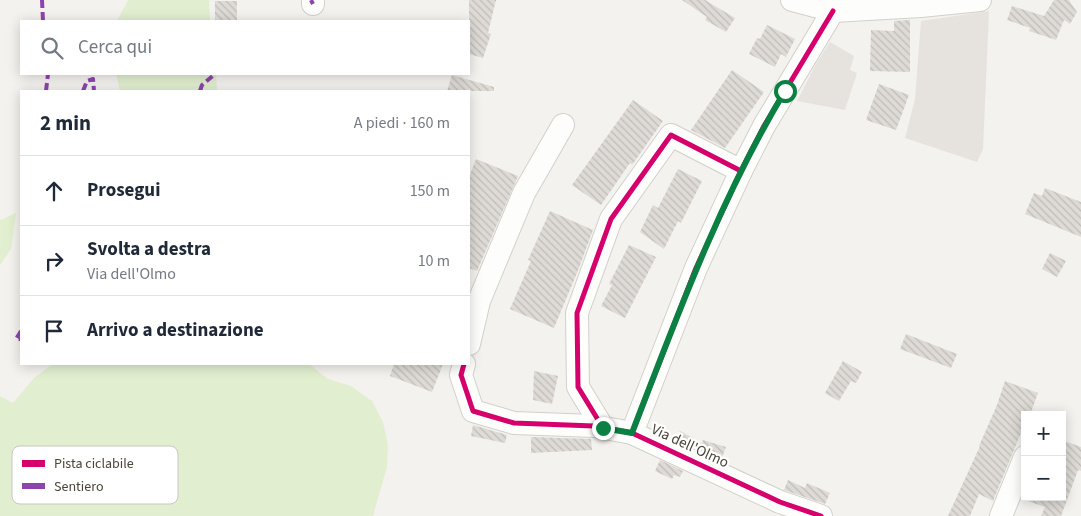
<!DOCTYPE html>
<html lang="it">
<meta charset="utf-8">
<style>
:root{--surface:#fff;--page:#f6f6f7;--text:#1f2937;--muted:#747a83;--line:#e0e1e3}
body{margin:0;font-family:"Source Sans 3",sans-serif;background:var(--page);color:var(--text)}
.controls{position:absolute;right:15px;bottom:15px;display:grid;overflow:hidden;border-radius:0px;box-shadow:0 2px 12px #0003}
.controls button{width:45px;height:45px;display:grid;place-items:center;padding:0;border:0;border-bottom:1px solid var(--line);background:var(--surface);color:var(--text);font:25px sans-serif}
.stop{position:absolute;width:15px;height:15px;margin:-11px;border:4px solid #0b8043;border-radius:50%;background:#fff}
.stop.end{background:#0b8043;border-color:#fff;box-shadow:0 1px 5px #0008}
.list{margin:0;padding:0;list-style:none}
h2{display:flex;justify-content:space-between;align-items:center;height:65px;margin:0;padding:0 20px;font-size:21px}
h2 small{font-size:16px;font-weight:400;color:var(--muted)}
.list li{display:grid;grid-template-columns:32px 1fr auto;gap:15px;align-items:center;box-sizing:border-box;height:70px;padding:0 20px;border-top:1px solid var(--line)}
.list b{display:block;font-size:19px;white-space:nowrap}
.list p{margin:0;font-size:16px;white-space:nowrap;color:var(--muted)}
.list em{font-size:16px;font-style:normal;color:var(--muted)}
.icon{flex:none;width:28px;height:28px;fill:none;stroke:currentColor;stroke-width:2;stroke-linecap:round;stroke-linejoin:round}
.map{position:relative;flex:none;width:1081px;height:516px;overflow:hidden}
.search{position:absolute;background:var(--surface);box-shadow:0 2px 12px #0003;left:20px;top:20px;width:450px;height:55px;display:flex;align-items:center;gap:12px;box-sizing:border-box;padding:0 18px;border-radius:0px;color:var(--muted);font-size:19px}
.panel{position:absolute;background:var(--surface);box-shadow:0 2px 12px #0003;left:20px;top:90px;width:450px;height:275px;border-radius:0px}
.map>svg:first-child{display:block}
</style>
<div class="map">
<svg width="1081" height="516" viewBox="0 0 1081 516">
<defs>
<pattern id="building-back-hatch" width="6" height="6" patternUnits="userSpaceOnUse" patternTransform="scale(1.25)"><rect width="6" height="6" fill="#dedbd6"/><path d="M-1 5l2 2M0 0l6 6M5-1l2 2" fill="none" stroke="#c0bdb8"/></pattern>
</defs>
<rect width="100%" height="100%" fill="#f4f2ee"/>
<g fill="#e1eecf">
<polygon points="128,0 209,0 210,21 117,21"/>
<polygon points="116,74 216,74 217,91 120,91"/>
<polygon points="16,213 11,249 0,265 0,220"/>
<polygon points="53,364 309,364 328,379 351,386 372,401 383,422 388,445 387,467 373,516 0,516 0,396 13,403 34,378"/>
</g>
<g fill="#e6e3df">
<polygon points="989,11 983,149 977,162 905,138 915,99 921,21"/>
<polygon points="830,42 854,56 850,70 857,73 845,110 797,101 816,64"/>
</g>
<g fill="url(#building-back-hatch)">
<polygon points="469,0 496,0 488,33 491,34 483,58 469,54"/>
<polygon points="682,0 705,0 735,18 726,32 705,20 707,17"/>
<polygon points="1054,0 1069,0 1077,12 1070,24 1064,20 1056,40 1029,31 1030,28 1007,20 1012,6 1044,16"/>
<rect x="215" y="1" width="22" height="20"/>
<polygon points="910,20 910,72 870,71 871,30 894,31 894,21"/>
<polygon points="767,25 795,39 786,57 781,54 775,67 749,54 757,38 760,39"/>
<polygon points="732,70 764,92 725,148 691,130"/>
<polygon points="452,75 494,87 494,91 447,91"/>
<polygon points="879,84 909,95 896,130 866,120"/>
<polygon points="633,100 663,121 632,165 630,163 601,205 572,185"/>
<polygon points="476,159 518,176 477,271 469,268 469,177"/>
<polygon points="678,169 702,181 681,223 678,221 664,249 640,232 653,205 658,208"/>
<polygon points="1045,188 1081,202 1081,237 1025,214 1034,193 1042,196"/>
<polygon points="550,211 593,230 579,268 554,328 510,309 531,261 528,260"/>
<polygon points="629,245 656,257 625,318 601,306 612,285 609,284"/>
<polygon points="1050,253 1066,261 1057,277 1042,269"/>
<polygon points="906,334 957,354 951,368 900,349"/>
<polygon points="843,361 862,372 856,383 851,381 839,401 825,393"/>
<polygon points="394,364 443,364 432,392 390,376"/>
<polygon points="534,371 558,376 552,404 533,400"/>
<polygon points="1005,381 1038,393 1030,415 1025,415 1025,423 993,501 979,494 970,516 948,516 980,446 979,446 997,405"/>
<polygon points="473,425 507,435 505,443 471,436"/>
<polygon points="680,431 702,443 703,440 726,447 721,460 676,439"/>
<polygon points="531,437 591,439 592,450 531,453"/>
<polygon points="1062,440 1081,447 1081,471 1078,470 1061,516 1041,516 1045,507 1022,499 1023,497 1062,497"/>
<polygon points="660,460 683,471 680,477 674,475 672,479 655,471"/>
<polygon points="788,480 805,488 807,483 830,493 825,504 784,490"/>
</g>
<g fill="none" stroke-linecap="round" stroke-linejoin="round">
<defs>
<g id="minor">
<polyline points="792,0 833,11 921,6 980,0"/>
<polyline points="313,4 313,0"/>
<polyline points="469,344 479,301 524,193 563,125"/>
<polyline points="464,364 461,375 473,411 514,423 594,426 632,433 780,502 821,516"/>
<polyline points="603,428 578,387 577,313 611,219 671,135 741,171"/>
<polyline points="632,433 696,268 741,171 764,126 833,11"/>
<polyline points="1001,516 1025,457"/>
</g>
</defs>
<use href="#minor" stroke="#d2d0cb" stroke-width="24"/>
<use href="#minor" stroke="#fdfdfc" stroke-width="22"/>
<g stroke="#8e44ad" stroke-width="4" stroke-dasharray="8 4" stroke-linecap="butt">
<polyline points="42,0 43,21"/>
<polyline points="311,0 313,4"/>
<polyline points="46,91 48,74"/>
<polyline points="83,91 87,81 93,79 94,91"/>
<polyline points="200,91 202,85 215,74"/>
<polyline points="21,331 16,339 21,339"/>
</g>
<defs>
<g id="cycleway">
<polyline points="464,364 461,375 473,411 514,423 594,426 632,433 780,502 821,516"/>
<polyline points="603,428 578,387 577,313 611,219 671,135 741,171"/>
<polyline points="632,433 696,268 741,171 764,126 833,11"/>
</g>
</defs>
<use href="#cycleway" stroke="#fff" stroke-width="8"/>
<use href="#cycleway" stroke="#d6006c" stroke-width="5"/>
</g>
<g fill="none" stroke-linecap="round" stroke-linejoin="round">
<path stroke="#0b8043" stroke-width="6" d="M603,428L632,433C677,316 720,199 785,91"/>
</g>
<g text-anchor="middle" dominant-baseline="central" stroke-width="4.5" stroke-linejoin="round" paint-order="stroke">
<g font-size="15" fill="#4b4439" stroke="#fff">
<text transform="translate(690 446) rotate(25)">Via dell'Olmo</text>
</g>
</g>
<rect x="12" y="446" width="166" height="58" rx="8" fill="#fff" stroke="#c9c7c4" stroke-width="1"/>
<rect x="22" y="460" width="23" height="7" fill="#d6006c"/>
<rect x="22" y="483" width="23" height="6" fill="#8e44ad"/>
<g font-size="14" fill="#4b4439">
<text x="54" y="468">Pista ciclabile</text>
<text x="54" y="491">Sentiero</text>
</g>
</svg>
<div class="controls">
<button>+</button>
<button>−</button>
</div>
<div class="stop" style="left:785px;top:91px"></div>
<div class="stop end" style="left:603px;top:428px"></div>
<div class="search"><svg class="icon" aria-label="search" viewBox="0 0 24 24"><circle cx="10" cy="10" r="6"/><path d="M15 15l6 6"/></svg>Cerca qui</div>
<section class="panel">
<h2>2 min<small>A piedi · 160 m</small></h2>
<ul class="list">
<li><svg class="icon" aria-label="ahead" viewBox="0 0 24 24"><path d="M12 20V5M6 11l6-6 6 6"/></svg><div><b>Prosegui</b></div><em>150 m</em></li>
<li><svg class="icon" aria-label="right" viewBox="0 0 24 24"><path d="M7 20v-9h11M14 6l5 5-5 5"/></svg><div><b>Svolta a destra</b><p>Via dell'Olmo</p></div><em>10 m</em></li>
<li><svg class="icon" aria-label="arrive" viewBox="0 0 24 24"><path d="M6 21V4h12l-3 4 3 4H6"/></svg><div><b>Arrivo a destinazione</b></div></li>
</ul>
</section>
</div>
